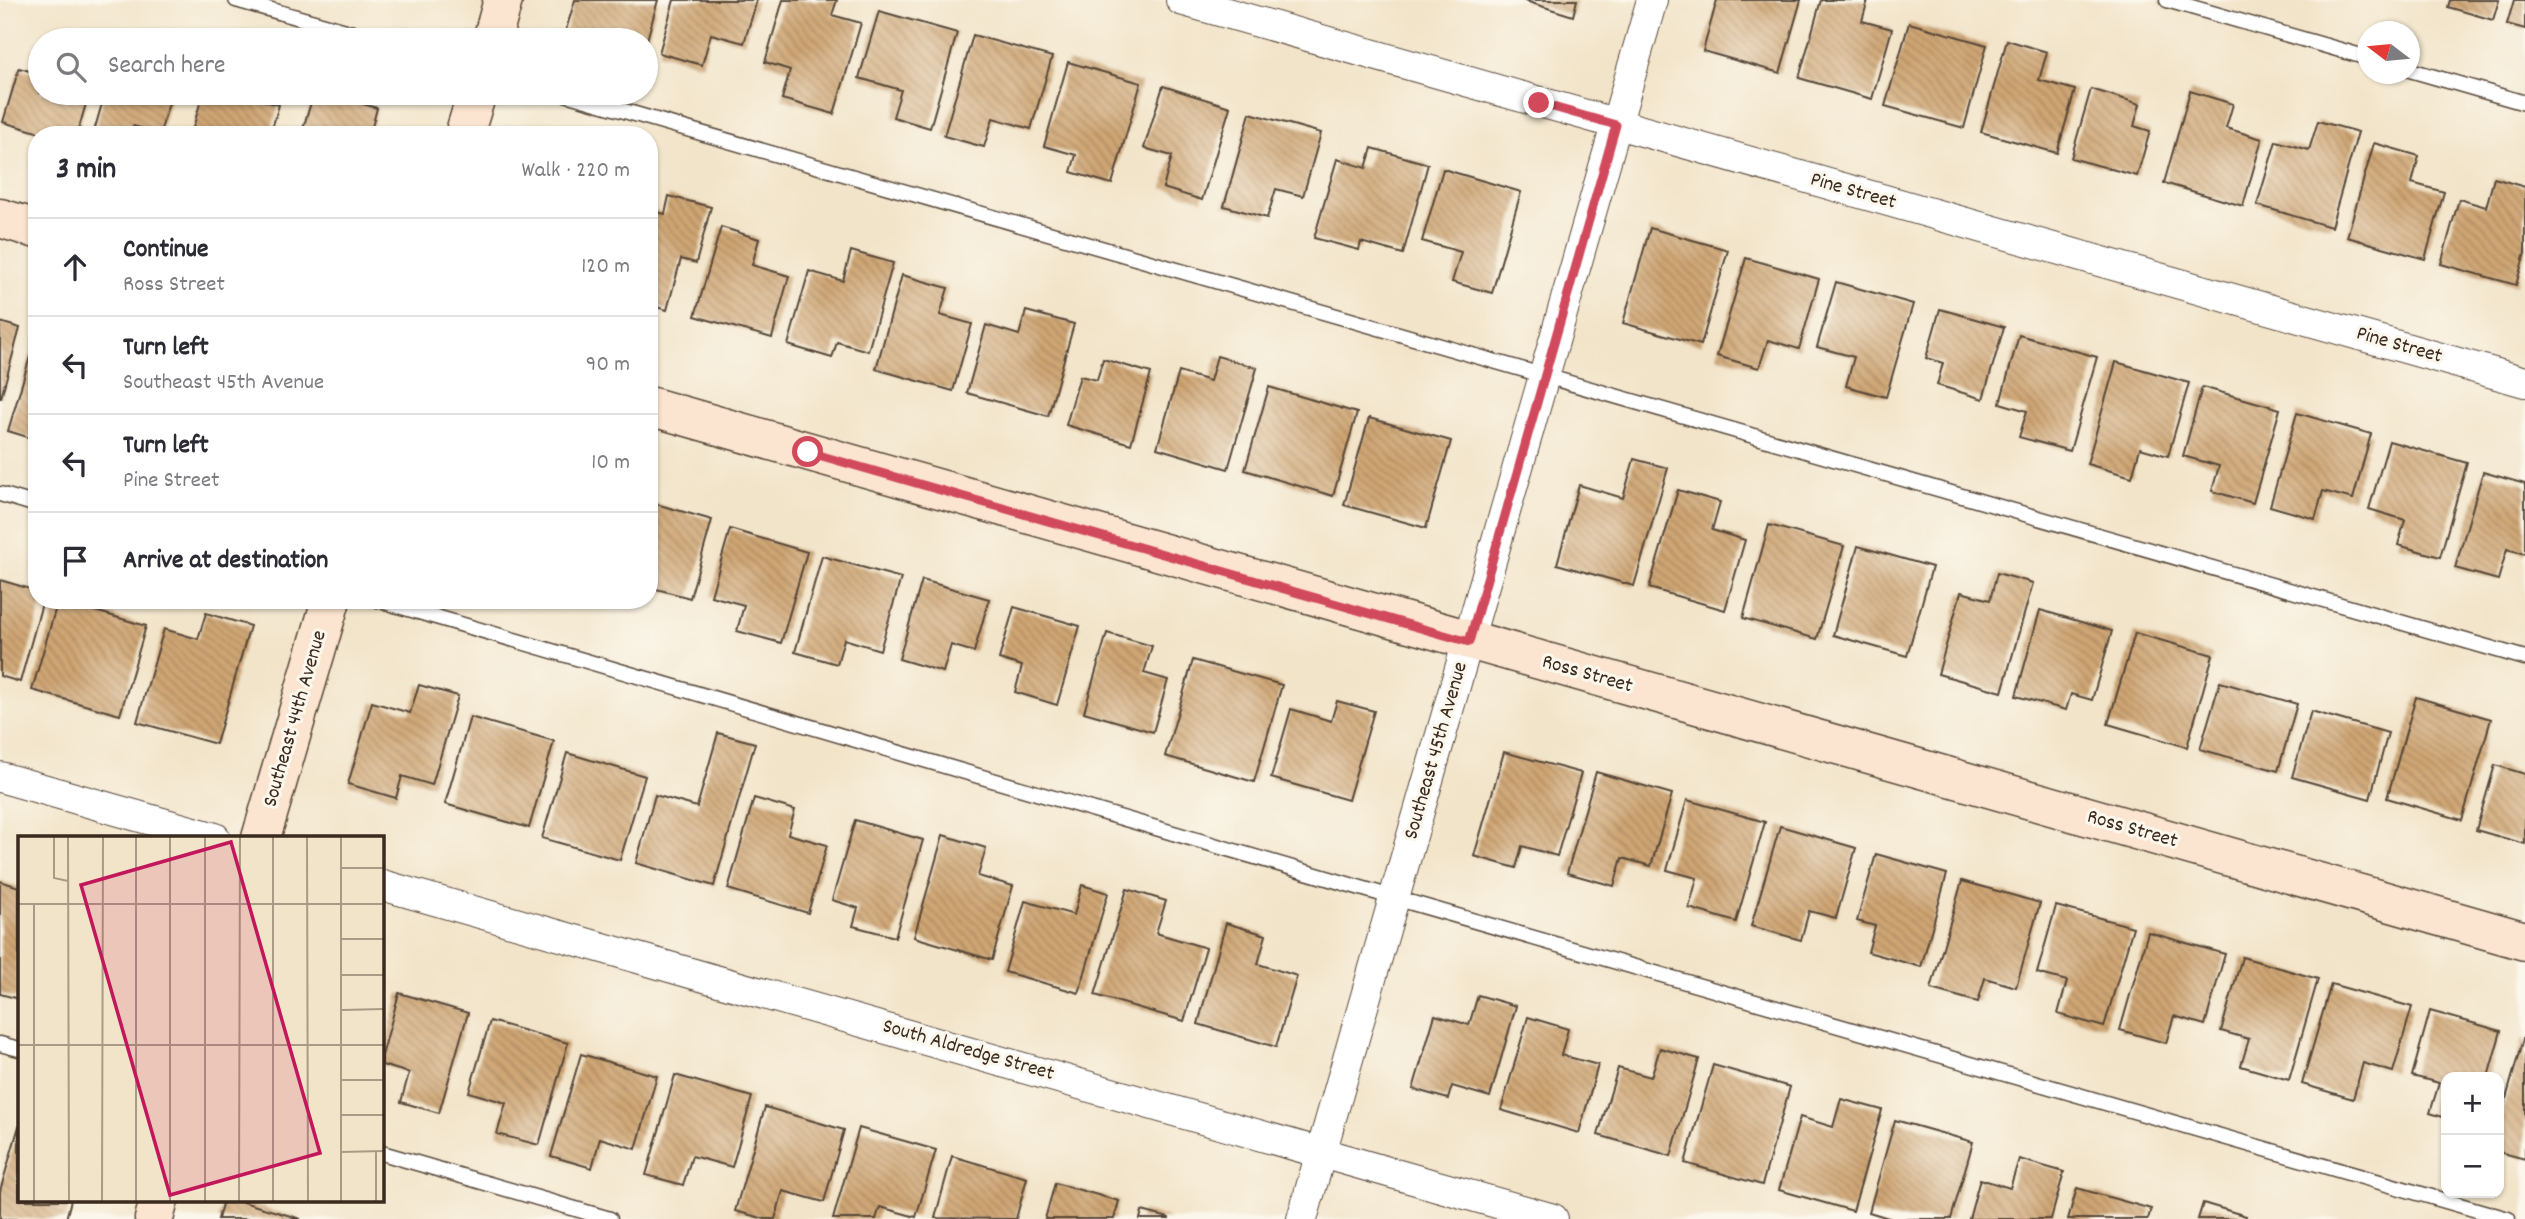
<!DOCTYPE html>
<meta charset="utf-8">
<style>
:root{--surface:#fff;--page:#f7f7f7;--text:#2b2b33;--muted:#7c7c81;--line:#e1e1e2}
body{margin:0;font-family:Dekko,sans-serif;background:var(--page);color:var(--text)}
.controls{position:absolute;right:21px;bottom:21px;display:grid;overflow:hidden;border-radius:14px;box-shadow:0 2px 5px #0004}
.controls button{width:63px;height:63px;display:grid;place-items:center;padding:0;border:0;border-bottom:2px solid var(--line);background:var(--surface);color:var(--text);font:35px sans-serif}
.compass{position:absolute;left:2357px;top:21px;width:63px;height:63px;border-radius:50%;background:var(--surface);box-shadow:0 2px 5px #0004;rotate:286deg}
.stop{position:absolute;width:21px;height:21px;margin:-16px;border:5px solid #d1495b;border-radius:50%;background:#fff}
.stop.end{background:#d1495b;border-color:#fff;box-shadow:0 2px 7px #0008}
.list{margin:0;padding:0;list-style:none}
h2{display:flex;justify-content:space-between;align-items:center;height:91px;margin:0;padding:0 28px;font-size:30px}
h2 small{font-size:23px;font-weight:400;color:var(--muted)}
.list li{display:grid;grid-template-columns:46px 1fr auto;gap:21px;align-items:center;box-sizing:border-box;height:98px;padding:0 28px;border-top:2px solid var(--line)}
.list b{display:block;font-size:26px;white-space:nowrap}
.list p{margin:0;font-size:23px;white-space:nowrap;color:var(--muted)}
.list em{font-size:23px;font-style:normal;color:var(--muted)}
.icon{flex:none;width:38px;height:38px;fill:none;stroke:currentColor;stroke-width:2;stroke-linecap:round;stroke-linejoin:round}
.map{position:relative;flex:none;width:2525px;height:1219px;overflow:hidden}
.search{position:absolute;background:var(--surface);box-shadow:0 2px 5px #0004;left:28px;top:28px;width:630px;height:77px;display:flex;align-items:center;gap:18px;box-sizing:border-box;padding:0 24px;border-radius:38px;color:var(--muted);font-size:26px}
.panel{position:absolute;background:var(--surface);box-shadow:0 2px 5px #0004;left:28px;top:126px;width:630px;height:483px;border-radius:28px}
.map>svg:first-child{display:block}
</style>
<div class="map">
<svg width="2525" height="1219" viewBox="0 0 2525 1219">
<defs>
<pattern id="building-back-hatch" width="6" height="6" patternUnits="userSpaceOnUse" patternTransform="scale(1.75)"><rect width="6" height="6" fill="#cfa674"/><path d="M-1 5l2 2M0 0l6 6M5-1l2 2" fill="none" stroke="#a9875f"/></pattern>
</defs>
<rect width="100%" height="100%" fill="#fbf7ec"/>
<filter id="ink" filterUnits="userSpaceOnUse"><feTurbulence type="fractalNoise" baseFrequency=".0143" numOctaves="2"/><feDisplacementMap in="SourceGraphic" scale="14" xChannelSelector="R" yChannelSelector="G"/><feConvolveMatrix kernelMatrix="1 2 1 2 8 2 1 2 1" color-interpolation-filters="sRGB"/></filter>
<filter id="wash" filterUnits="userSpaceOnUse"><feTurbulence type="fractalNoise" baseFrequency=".00686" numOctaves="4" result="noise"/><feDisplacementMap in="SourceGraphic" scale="28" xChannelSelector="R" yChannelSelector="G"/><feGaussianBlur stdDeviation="1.57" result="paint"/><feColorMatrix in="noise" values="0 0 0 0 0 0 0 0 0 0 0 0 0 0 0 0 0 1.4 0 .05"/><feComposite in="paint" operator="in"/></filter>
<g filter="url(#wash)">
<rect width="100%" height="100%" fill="#f2e4c9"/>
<g id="blocks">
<g fill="url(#building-back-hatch)">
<polygon points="575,0 658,0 647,40 626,40 614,37 613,40 563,40"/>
<polygon points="674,0 757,0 744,43 711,34 702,65 659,53"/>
<polygon points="783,0 837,0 832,15 861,23 834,114 782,99 790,70 765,62"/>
<polygon points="1522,0 1577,0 1573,16"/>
<polygon points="1717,0 1801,0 1780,73 1703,51"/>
<polygon points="1821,0 1868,0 1862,21 1892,29 1872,99 1799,78"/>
<polygon points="2450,0 2499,0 2493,20 2448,7"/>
<polygon points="2514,0 2525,0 2525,29 2507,24"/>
<polygon points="879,11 957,33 930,128 893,117 901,90 859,78"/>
<polygon points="1909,23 1987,45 1964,128 1885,106"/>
<polygon points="54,32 80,40 52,40"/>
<polygon points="121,35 137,40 120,40"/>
<polygon points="973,35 1052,57 1031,129 993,118 984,147 944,136"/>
<polygon points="2007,40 2047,52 2039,80 2075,90 2057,153 1981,132"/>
<polygon points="1068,62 1141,83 1112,184 1071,172 1076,155 1044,146"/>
<polygon points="19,68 40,74 40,93 89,93 77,135 47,135 3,122"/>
<polygon points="1163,86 1230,107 1202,200 1163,188 1172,156 1144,148"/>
<polygon points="2091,89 2140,104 2134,126 2150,131 2137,176 2071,158"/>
<polygon points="2190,91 2233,104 2226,128 2262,139 2243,206 2164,183"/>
<polygon points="105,93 172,93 160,133 133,126 130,135 93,135"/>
<polygon points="203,93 236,93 279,105 270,135 191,135"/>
<polygon points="314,93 323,93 377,108 370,135 301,135"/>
<polygon points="1250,113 1321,133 1303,196 1276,189 1267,218 1224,206"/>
<polygon points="2318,121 2358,132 2331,227 2257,205 2276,141 2309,150"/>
<polygon points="2374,143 2419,156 2412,183 2444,192 2425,259 2347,237"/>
<polygon points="1372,148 1428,164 1403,254 1361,242 1359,250 1314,238 1337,159 1366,168"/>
<polygon points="1443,169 1521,192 1492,293 1452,282 1461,252 1422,241"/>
<polygon points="2494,178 2525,187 2525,253 2516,285 2441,264 2459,199 2486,207"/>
<polygon points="669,196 711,207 696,263 681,259 667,310 649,305 649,210 665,214"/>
<polygon points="721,227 759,239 752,265 789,276 772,338 695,316"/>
<polygon points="1650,228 1728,250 1701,345 1623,323"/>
<polygon points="851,251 893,263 868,351 837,342 832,358 788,345 809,271 843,281"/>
<polygon points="1746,258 1819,279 1799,349 1768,340 1759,368 1717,356"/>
<polygon points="902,275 948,288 940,315 972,324 953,391 876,369"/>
<polygon points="1836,282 1913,304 1886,397 1846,386 1854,357 1817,347"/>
<polygon points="1940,309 2004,327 1983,399 1937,385 1943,363 1926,358"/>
<polygon points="1026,311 1074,324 1048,416 967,393 986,325 1019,335"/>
<polygon points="0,322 20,328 1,398 0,398"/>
<polygon points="37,333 37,440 8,431"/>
<polygon points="2019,335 2097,357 2070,451 2019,437 2027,411 2000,403"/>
<polygon points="1217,356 1257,368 1228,469 1157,448 1179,372 1210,381"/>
<polygon points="1103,359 1151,373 1131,444 1066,425 1080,376 1097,380"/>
<polygon points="2116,362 2189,383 2168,456 2140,448 2132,477 2087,464"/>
<polygon points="1269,387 1357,413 1333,496 1245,470"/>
<polygon points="2202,387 2280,409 2253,503 2212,491 2219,466 2183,456"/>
<polygon points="2297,413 2371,434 2353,499 2323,491 2315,519 2270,506"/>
<polygon points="1369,418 1451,441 1426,528 1344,505"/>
<polygon points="2389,441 2467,463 2440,557 2398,545 2405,520 2369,509"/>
<polygon points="1634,459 1668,468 1634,586 1557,564 1579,485 1623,498"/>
<polygon points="2483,472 2525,484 2525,554 2507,549 2498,580 2455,568"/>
<polygon points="1678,490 1720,502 1712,530 1745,540 1725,610 1649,588"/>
<polygon points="649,502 712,520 690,598 649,587 649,573 653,559 649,557"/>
<polygon points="1769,525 1844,546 1817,639 1743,618"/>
<polygon points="730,529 807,552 781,643 737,631 744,605 711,596"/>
<polygon points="1858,546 1932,567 1907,656 1833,635"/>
<polygon points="822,556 901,578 880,650 844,639 837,664 795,652"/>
<polygon points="1997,573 2033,583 2002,692 1938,674 1961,592 1990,600"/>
<polygon points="0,580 37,591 37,600 43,600 20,682 0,676"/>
<polygon points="922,580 989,599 974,652 951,645 943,672 899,659"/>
<polygon points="58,600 146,626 120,715 32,690"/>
<polygon points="1014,607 1080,626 1057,705 1015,692 1022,666 999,659"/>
<polygon points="2040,610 2112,631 2092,700 2071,694 2066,710 2016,696"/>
<polygon points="206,613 250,626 216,744 137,722 164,629 198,639"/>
<polygon points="1107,633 1152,646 1144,673 1168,680 1153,732 1084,712"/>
<polygon points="2135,633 2213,655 2187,747 2108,724"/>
<polygon points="1193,660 1282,685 1254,782 1165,756"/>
<polygon points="2220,682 2297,704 2278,771 2200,749"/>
<polygon points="419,685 458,696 432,785 402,776 396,798 348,784 372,702 410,713"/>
<polygon points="2416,697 2491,719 2462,820 2387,798"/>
<polygon points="1337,701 1374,711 1348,800 1271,778 1291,709 1331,721"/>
<polygon points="2311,711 2388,733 2370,799 2292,777"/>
<polygon points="470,717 554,741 529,828 445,804"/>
<polygon points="718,733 755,743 714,886 636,863 655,795 697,807"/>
<polygon points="1504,752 1581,773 1557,856 1522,846 1516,868 1474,856"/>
<polygon points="567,753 645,776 620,860 542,838"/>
<polygon points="2495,765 2525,774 2525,844 2476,830"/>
<polygon points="1596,772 1672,794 1651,866 1622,858 1614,886 1567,873"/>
<polygon points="754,798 795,810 788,834 827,845 808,913 728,889"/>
<polygon points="1687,800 1765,822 1736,922 1689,908 1697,878 1667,870"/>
<polygon points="855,820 923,840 895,937 853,926 858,908 832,900"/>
<polygon points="1780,826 1856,848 1836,918 1809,911 1801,940 1751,926"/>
<polygon points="943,835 986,848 978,876 1013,886 992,960 914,937"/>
<polygon points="1876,854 1947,874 1921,967 1868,952 1875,926 1857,921"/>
<polygon points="0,881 19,887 19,999 0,994"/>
<polygon points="1962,881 2040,903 2016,987 1985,978 1978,1002 1931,989"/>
<polygon points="1082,885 1108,893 1079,993 1005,972 1025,901 1074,915"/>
<polygon points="1127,889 1166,901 1156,933 1206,948 1184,1021 1095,995"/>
<polygon points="2056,906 2133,927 2104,1027 2058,1014 2067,981 2037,973"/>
<polygon points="1226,923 1266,935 1258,964 1297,976 1276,1047 1198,1024"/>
<polygon points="2148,932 2225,954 2205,1025 2174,1016 2166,1043 2120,1030"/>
<polygon points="2242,957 2318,979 2289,1080 2241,1066 2249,1039 2221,1031"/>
<polygon points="2331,984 2412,1007 2393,1072 2363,1063 2353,1099 2302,1084"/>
<polygon points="399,993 468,1013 439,1113 401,1102 409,1073 382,1065 382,1056"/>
<polygon points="1478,995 1516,1006 1490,1097 1452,1086 1448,1099 1413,1089 1435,1015 1469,1025"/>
<polygon points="2430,1011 2501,1031 2488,1077 2446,1077 2446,1118 2430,1113 2439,1083 2412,1076"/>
<polygon points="1528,1017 1568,1029 1561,1055 1598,1065 1579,1133 1501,1110"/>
<polygon points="490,1021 568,1043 539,1145 497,1134 506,1103 469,1092"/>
<polygon points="2523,1039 2525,1040 2525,1159 2499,1152 2499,1123"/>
<polygon points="1660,1048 1699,1059 1671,1156 1598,1135 1618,1068 1651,1077"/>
<polygon points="581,1054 657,1076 636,1149 600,1138 592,1168 551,1156"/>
<polygon points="1713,1065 1790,1087 1762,1185 1685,1163"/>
<polygon points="675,1075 752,1097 732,1167 692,1156 683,1185 646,1175"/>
<polygon points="1841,1099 1882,1110 1853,1211 1779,1190 1800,1117 1833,1127"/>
<polygon points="765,1107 844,1130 824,1202 783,1191 775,1219 765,1219 735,1211"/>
<polygon points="1895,1120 1973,1142 1951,1219 1892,1219 1869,1212"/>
<polygon points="19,1126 19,1200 71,1200 66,1219 0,1219 0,1191"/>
<polygon points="859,1128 936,1150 916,1217 880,1207 876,1219 833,1219"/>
<polygon points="952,1156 1027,1178 1016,1219 935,1218"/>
<polygon points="2019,1159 2064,1172 2051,1219 1969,1219 1980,1179 2010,1188"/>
<polygon points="1055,1183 1119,1201 1114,1219 1045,1219"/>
<polygon points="2077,1188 2151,1209 2148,1219 2068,1219"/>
<polygon points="223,1200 236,1200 301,1219 218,1219"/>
<polygon points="2203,1203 2246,1216 2245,1219 2198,1219"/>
<polygon points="1142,1211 1169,1218 1169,1219 1140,1219"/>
</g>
</g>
</g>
<g filter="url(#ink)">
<use href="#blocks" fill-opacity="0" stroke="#564638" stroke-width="2"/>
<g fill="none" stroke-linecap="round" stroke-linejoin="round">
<defs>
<g id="lane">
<polyline points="236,0 378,40"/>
<polyline points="2167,0 2368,58"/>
<polyline points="2410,70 2525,103"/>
<polyline points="562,93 2525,658"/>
<polyline points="0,494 37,505"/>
<polyline points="378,600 1395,898 2508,1219"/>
<polyline points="0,1044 19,1049"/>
<polyline points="382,1153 610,1219"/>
</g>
<g id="street">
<polyline points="1181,0 2525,382"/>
<polyline points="0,777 215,838"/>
<polyline points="382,885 1553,1219"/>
<polyline points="1302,1219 1652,0"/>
</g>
<g id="secondary">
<polyline points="492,40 503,0"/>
<polyline points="464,135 477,93"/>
<polyline points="0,218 37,229"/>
<polyline points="649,406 2525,941"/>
<polyline points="261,838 331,600"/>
<polyline points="154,1219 159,1200"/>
</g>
</defs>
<use href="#lane" stroke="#564638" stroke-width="17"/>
<use href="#street" stroke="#564638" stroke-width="32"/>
<use href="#secondary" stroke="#564638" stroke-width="41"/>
<use href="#lane" stroke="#fff" stroke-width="14"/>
<use href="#street" stroke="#fff" stroke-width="30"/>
<use href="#secondary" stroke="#fce5d0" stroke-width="38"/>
</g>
</g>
<g fill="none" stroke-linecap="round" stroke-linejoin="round" filter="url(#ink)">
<polyline stroke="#d1495b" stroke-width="9" points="808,452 1469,642 1616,125 1539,103"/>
</g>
<g text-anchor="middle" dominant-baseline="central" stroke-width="6" stroke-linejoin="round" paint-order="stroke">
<g font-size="21" fill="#3b2a1e" stroke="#fbf7ec">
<text transform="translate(1853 192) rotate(16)">Pine Street</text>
<text transform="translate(2399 346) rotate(16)">Pine Street</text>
<text transform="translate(1587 675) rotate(16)">Ross Street</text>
<text transform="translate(296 719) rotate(-74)">Southeast 44th Avenue</text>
<text transform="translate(1437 751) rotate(-74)">Southeast 45th Avenue</text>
<text transform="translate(2132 830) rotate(16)">Ross Street</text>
<text transform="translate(968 1051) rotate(16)">South Aldredge Street</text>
</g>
</g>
<g transform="translate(18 836)">
<rect width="366" height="366" fill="#f2e4c9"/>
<path fill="none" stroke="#a99a85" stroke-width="2" d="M36,1V42L50,45M50,1L51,365M118,1V365M187,1V365M255,1V365M289,1L290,365M323,1V365M323,32H366M0,68H366M323,103H366M323,139H366M324,174L366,173M0,209H366M324,244H366M323,279H366M358,315V365M323,316L366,315M16,365V69M84,365L85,1M152,365V1M221,365L222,1"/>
<path fill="#c2185b" fill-opacity="0.15" stroke="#c2185b" stroke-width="3.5" d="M213,6L302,317L152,359L63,49Z"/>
<rect width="366" height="366" fill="none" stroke="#3b2a1e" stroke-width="3.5"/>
</g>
</svg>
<div class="controls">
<button>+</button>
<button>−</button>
</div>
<svg class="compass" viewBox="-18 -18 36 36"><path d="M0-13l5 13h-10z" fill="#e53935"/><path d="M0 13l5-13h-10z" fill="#7c7c81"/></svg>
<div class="stop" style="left:808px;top:452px"></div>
<div class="stop end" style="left:1539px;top:103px"></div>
<div class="search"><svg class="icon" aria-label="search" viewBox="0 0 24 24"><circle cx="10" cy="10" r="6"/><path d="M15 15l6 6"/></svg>Search here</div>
<section class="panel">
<h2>3 min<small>Walk · 220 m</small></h2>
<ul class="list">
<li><svg class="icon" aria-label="ahead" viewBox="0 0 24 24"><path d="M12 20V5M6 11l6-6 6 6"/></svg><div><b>Continue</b><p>Ross Street</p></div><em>120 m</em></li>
<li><svg class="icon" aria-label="left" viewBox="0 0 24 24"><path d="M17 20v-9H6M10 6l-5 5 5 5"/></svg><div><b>Turn left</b><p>Southeast 45th Avenue</p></div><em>90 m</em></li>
<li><svg class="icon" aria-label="left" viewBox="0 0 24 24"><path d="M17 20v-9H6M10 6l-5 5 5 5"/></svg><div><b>Turn left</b><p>Pine Street</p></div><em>10 m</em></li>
<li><svg class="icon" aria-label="arrive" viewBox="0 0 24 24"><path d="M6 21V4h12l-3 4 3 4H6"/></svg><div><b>Arrive at destination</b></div></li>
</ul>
</section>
</div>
